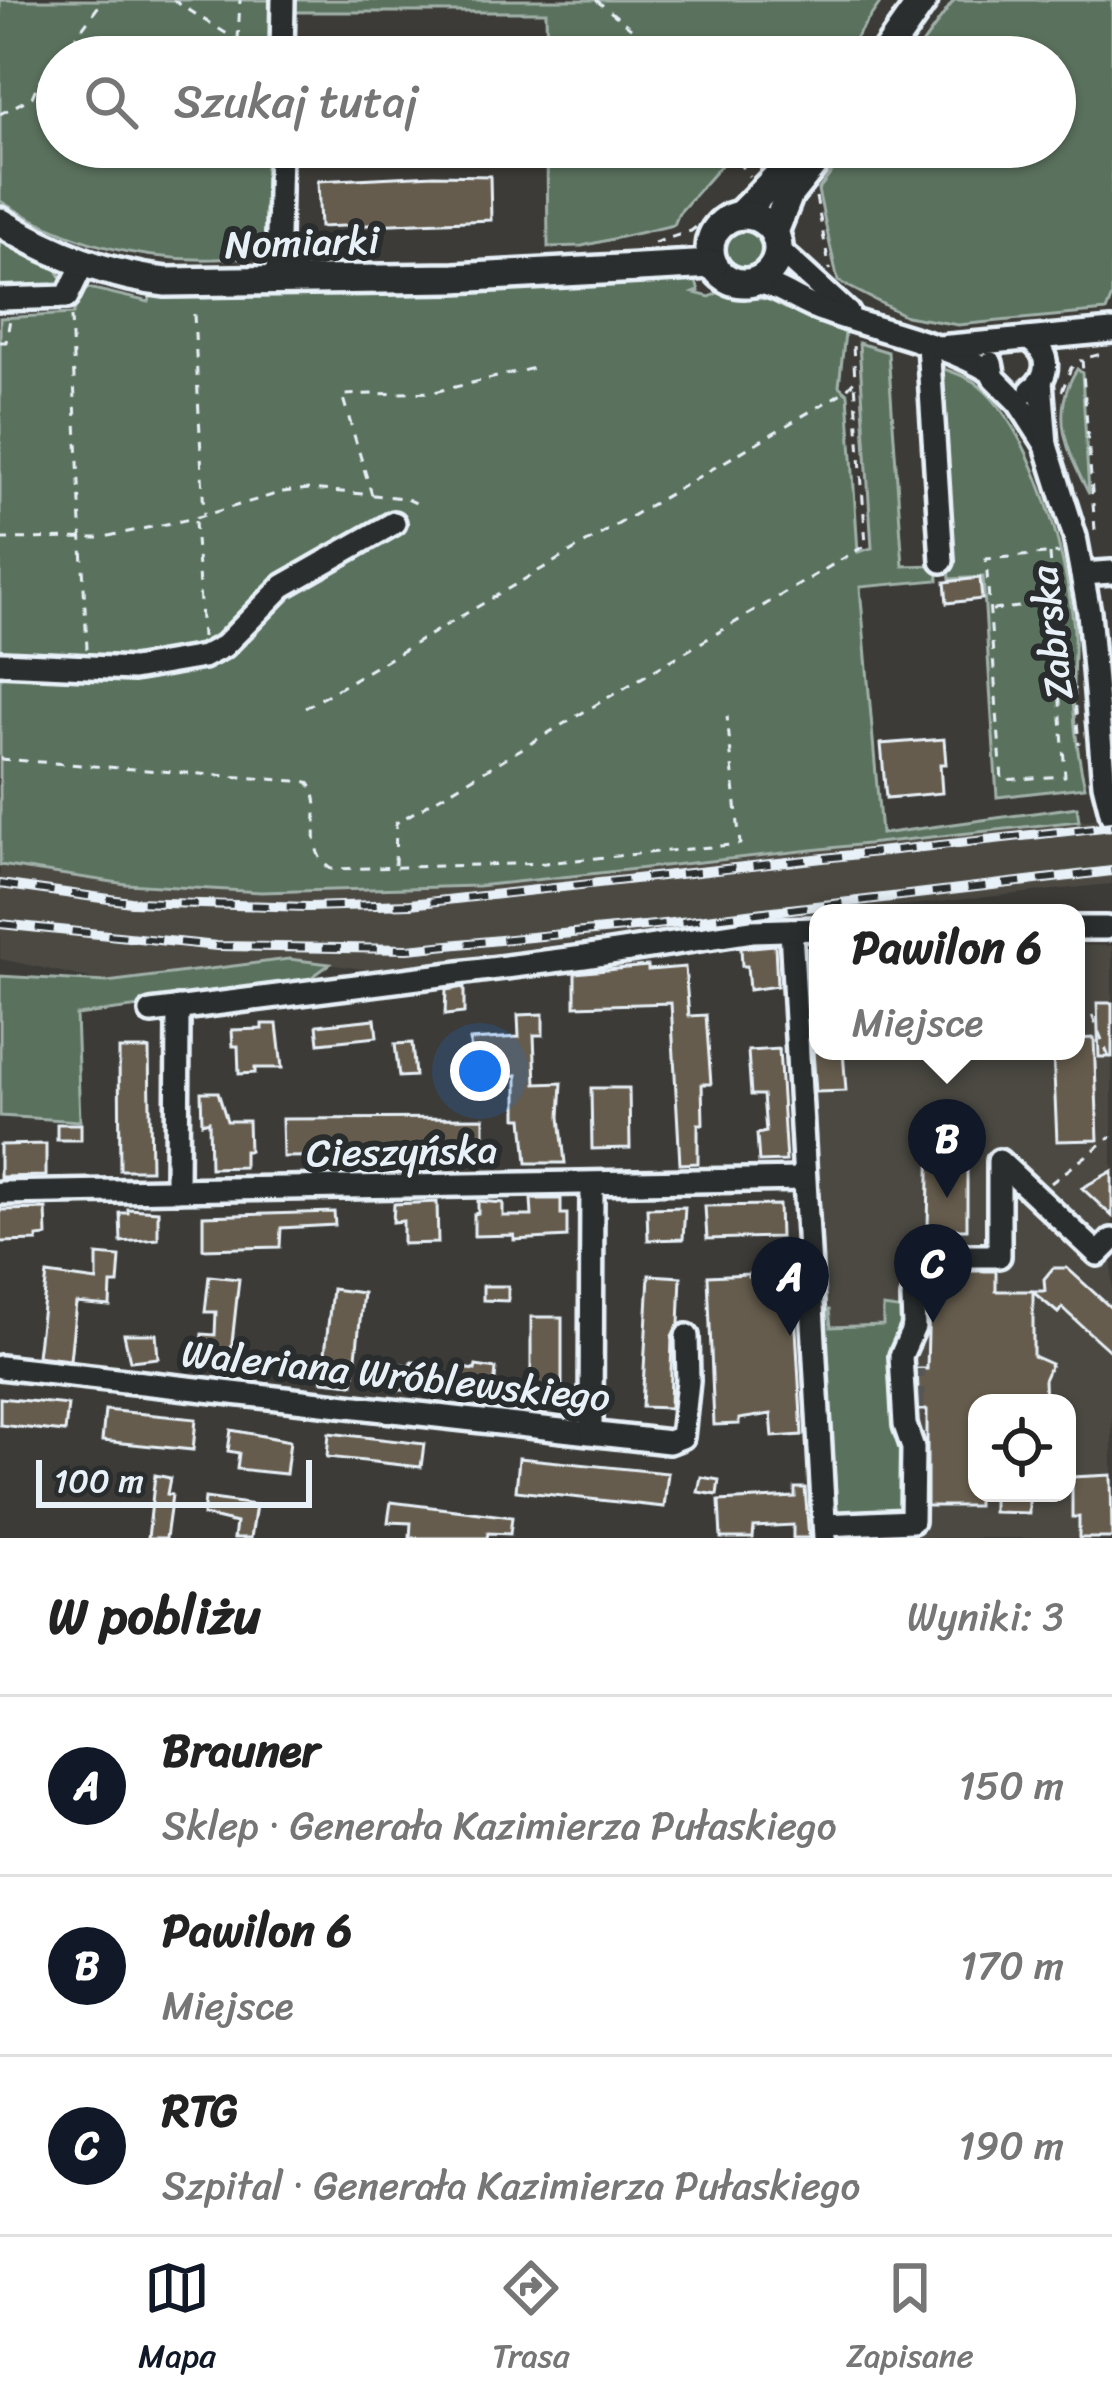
<!DOCTYPE html>
<html lang="pl">
<meta charset="utf-8">
<style>
:root{--surface:#fff;--page:#f2f2f2;--text:#222;--muted:#767676;--line:#e0e0e0;--accent:#111827}
body{margin:0;font-family:Sriracha,sans-serif;background:var(--page);color:var(--text)}
.controls{position:absolute;right:36px;bottom:36px;display:grid;overflow:hidden;border-radius:24px;box-shadow:0 3px 9px #0004}
.controls button{width:108px;height:108px;display:grid;place-items:center;padding:0;border:0;border-bottom:3px solid var(--line);background:var(--surface);color:var(--text);font:60px sans-serif}
.scale{position:absolute;left:36px;bottom:30px;width:276px;box-sizing:border-box;padding-left:12px;border:6px solid #e8f1f8;border-top:0;font-size:33px;line-height:42px;white-space:nowrap;color:#e8f1f8;-webkit-text-stroke:9px #2a2d2e;paint-order:stroke}
.you{position:absolute;left:480px;top:1071px;width:42px;height:42px;margin:-30px;border:9px solid #fff;border-radius:50%;background:#1a73e8;box-shadow:0 0 0 18px #1a73e833}
.badge{display:grid;place-items:center;width:78px;height:78px;border-radius:50%;background:var(--accent);color:#fff;font-size:39px;font-weight:700}
.pin{position:absolute;translate:-50% -99px;filter:drop-shadow(0 3px 6px #0008)}
.pin::after{content:'';position:absolute;top:63px;width:42px;height:36px;background:inherit;clip-path:polygon(0 0,100% 0,50% 100%)}
.popup{position:absolute;left:809px;top:904px;width:276px;height:156px;box-sizing:border-box;display:grid;place-content:center;border-radius:24px;background:var(--surface);filter:drop-shadow(0 3px 9px #0005);font-size:39px;white-space:nowrap;color:var(--muted)}
.popup b{font-size:45px;color:var(--text)}
.popup::after{content:'';position:absolute;left:50%;top:100%;margin-left:-24px;border:24px solid transparent;border-top-color:var(--surface)}
.list{margin:0;padding:0;list-style:none}
h2{display:flex;justify-content:space-between;align-items:center;height:156px;margin:0;padding:0 48px;font-size:51px}
h2 small{font-size:39px;font-weight:400;color:var(--muted)}
.list li{display:grid;grid-template-columns:78px 1fr auto;gap:36px;align-items:center;box-sizing:border-box;height:180px;padding:0 48px;border-top:3px solid var(--line)}
.list b{display:block;font-size:45px;white-space:nowrap}
.list p{margin:0;font-size:39px;white-space:nowrap;color:var(--muted)}
.list em{font-size:39px;font-style:normal;color:var(--muted)}
.icon{flex:none;width:66px;height:66px;fill:none;stroke:currentColor;stroke-width:2;stroke-linecap:round;stroke-linejoin:round}
.map{position:relative;flex:none;width:1112px;height:1538px;overflow:hidden}
.search{position:absolute;background:var(--surface);box-shadow:0 3px 9px #0004;left:36px;right:36px;top:36px;height:132px;display:flex;align-items:center;gap:30px;box-sizing:border-box;padding:0 42px;border-radius:66px;color:var(--muted);font-size:45px}
.sheet{height:696px;background:var(--surface)}
nav{display:flex;justify-content:space-around;align-items:center;box-sizing:border-box;height:168px;border-top:3px solid var(--line);background:var(--surface);font-size:33px;color:var(--muted)}
nav a{display:grid;justify-items:center;gap:6px}
nav .on{color:var(--accent)}
.map>svg:first-child{display:block}
</style>
<div class="map">
<svg width="1112" height="1538" viewBox="0 0 1112 1538">
<rect width="100%" height="100%" fill="#3c3b37"/>
<filter id="ink" filterUnits="userSpaceOnUse"><feTurbulence type="fractalNoise" baseFrequency=".00833" numOctaves="2"/><feDisplacementMap in="SourceGraphic" scale="24" xChannelSelector="R" yChannelSelector="G"/><feConvolveMatrix kernelMatrix="1 2 1 2 8 2 1 2 1" color-interpolation-filters="sRGB"/></filter>
<g filter="url(#ink)">
<g fill="#4b4842" fill-rule="evenodd">
<polygon points="1112,817 1112,884 613,936 372,970 289,959 107,982 0,959 0,865 126,884 261,892 478,886"/>
<path d="M1076,945L1112,946V1538H843L798,975L818,951V1051H1076ZM977,1403H1067V1493H977Z"/>
</g>
<g fill="#5a715d" stroke="#a1b1aa" stroke-width="3">
<path d="M0,0H274L273,57H57V147H271L270,255C252,259 232,258 214,259C135,261 67,242 0,201Z"/>
<polygon points="288,0 882,0 842,57 825,57 809,47 782,51 782,57 547,57 546,12 288,12"/>
<polygon points="954,0 1112,0 1112,296 1106,311 958,325 906,316 838,281 818,190 851,147 1055,147 1055,57 913,57"/>
<polygon points="547,147 737,147 679,213 674,225 582,246 548,247"/>
<circle cx="743" cy="249" r="20"/>
<polygon points="0,234 54,264 65,285 59,290 0,294"/>
<polygon points="693,272 699,291 694,293 710,297 719,292 736,298 773,299 845,333 839,386 848,394 858,552 872,548 859,343 888,352 903,566 937,565 938,580 860,587 881,834 1077,807 1079,821 478,886 261,892 126,884 0,865 0,318 73,314 81,293 89,288 149,302 151,294 202,298 379,291"/>
<path d="M934,365C947,371 966,375 977,384C1032,427 1065,551 1073,620C1076,641 1073,664 1073,685C1073,720 1077,753 1085,787L997,797L983,577L950,579Z"/>
<path d="M1077,369L1082,373L1089,494C1067,451 1049,413 1077,369Z"/>
<polygon points="289,959 330,964 298,987 76,1015 80,1121 0,1116 0,976 107,982"/>
<polygon points="883,1307 904,1310 905,1516 841,1514 837,1509 824,1310 829,1310 831,1327 883,1325"/>
</g>
<g fill="#655b4d" stroke="#e8f1f8" stroke-width="3">
<polygon points="434,175 490,176 491,220 320,227 318,181"/>
<polygon points="980,578 982,599 947,603 945,582"/>
<polygon points="944,739 946,764 940,764 942,793 886,798 881,744"/>
<polygon points="775,945 777,986 749,990 747,966 742,966 741,948"/>
<polygon points="648,966 648,970 685,967 689,1016 706,1015 711,1084 702,1084 703,1124 698,1124 698,1163 680,1164 671,1003 575,1006 575,973"/>
<polygon points="464,987 464,1013 445,1015 446,990"/>
<polygon points="1097,1003 1112,1003 1112,1057 1099,1057"/>
<polygon points="543,1014 543,1035 534,1035 536,1084 562,1083 560,1117 565,1163 527,1163 523,1118 517,1118 517,1075 508,1076 508,1065 471,1067 470,1040 519,1037 518,1015"/>
<polygon points="375,1019 377,1037 319,1043 317,1025"/>
<polygon points="262,1024 277,1024 282,1068 255,1068 255,1073 239,1074 238,1046 233,1046 232,1030 262,1029"/>
<polygon points="1094,1038 1098,1140 1057,1141 1053,1051 1076,1051 1076,1039"/>
<polygon points="412,1043 415,1076 399,1077 395,1044"/>
<polygon points="119,1049 149,1049 151,1170 120,1170"/>
<polygon points="779,1049 786,1161 759,1162 757,1134 766,1132 763,1095 751,1095 748,1051"/>
<polygon points="813,1051 843,1051 846,1091 816,1092"/>
<polygon points="591,1088 629,1088 630,1148 592,1149"/>
<polygon points="201,1092 218,1092 227,1121 248,1121 249,1151 244,1151 244,1167 210,1168 209,1121 202,1123"/>
<polygon points="484,1118 484,1155 283,1157 282,1119"/>
<rect x="57" y="1124" width="24" height="16"/>
<polygon points="930,1127 967,1127 967,1229 928,1229"/>
<polygon points="46,1144 46,1176 0,1177 0,1145"/>
<polygon points="1112,1171 1112,1216 1082,1188"/>
<polygon points="531,1199 561,1199 561,1214 567,1214 567,1237 514,1240 514,1235 474,1236 474,1214 478,1213 478,1201 503,1203 503,1216 532,1216"/>
<polygon points="437,1202 438,1243 403,1244 403,1221 393,1222 394,1204"/>
<polygon points="779,1205 780,1237 707,1239 705,1206"/>
<polygon points="685,1207 683,1239 648,1240 647,1208"/>
<polygon points="46,1209 47,1236 37,1237 37,1241 0,1242 0,1210"/>
<polygon points="128,1209 158,1211 158,1239 121,1242 120,1213 128,1213"/>
<polygon points="334,1212 335,1225 281,1228 280,1247 203,1249 203,1216"/>
<polygon points="97,1255 120,1257 118,1284 111,1284 110,1306 76,1303 70,1360 37,1356 47,1274 97,1281"/>
<polygon points="1053,1268 1067,1268 1112,1309 1112,1353 1062,1308 1058,1313 1033,1292 1033,1356 1051,1364 1044,1380 1045,1403 977,1403 977,1506 927,1506 927,1410 919,1410 917,1369 927,1369 929,1297 933,1297 934,1271 996,1271 996,1291 1045,1291 1044,1279"/>
<polygon points="749,1274 749,1277 793,1275 802,1435 773,1437 771,1414 739,1419 739,1424 714,1425 708,1276"/>
<polygon points="649,1275 681,1277 679,1324 672,1336 670,1408 642,1407"/>
<polygon points="209,1276 239,1279 229,1370 199,1367 202,1334 215,1335 216,1312 205,1312"/>
<polygon points="483,1286 508,1286 508,1301 483,1300"/>
<polygon points="332,1289 363,1293 353,1384 322,1381"/>
<polygon points="531,1317 562,1317 562,1404 531,1403"/>
<polygon points="124,1334 156,1334 158,1358 130,1361"/>
<polygon points="411,1362 426,1363 423,1390 398,1390 401,1364 411,1366"/>
<polygon points="476,1366 496,1369 494,1390 486,1389 485,1399 459,1397 461,1368 475,1370"/>
<polygon points="0,1398 68,1405 65,1432 0,1425"/>
<polygon points="105,1410 196,1419 193,1450 102,1441"/>
<polygon points="231,1430 290,1441 286,1474 237,1469 239,1453 228,1451"/>
<polygon points="329,1433 424,1444 421,1467 327,1457"/>
<polygon points="519,1458 668,1473 664,1507 516,1491"/>
<polygon points="155,1475 170,1478 167,1494 172,1495 166,1538 148,1538"/>
<polygon points="1111,1475 1112,1538 1079,1538 1079,1517 1072,1517 1072,1477"/>
<polygon points="701,1477 719,1480 717,1495 698,1492"/>
<polygon points="795,1488 805,1488 809,1538 793,1538 793,1525 754,1527 753,1538 721,1538 719,1501 795,1497"/>
<polygon points="993,1493 1029,1493 1029,1513 993,1512"/>
<polygon points="205,1498 256,1505 251,1538 234,1538 236,1523 203,1515"/>
<polygon points="391,1502 512,1517 510,1534 488,1533 487,1538 410,1538 411,1523 388,1522"/>
</g>
<g fill="none" stroke-linecap="round" stroke-linejoin="round">
<polyline stroke="#565654" stroke-width="21" stroke-dasharray="21 10" stroke-linecap="butt" points="914,1409 914,1369"/>
<defs>
<g id="minor">
<polyline points="282,57 283,0"/>
<polyline points="779,250 848,313"/>
<polyline points="277,280 280,147"/>
<path d="M755,282C781,286 799,303 824,311C879,331 941,342 991,372"/>
<polyline points="0,299 67,297 83,264"/>
<path d="M1030,340C1050,354 1051,375 1031,390"/>
<polyline points="928,344 942,561"/>
<polyline points="939,347 1112,331"/>
<polyline points="991,363 994,378 1019,403 1046,445"/>
<polyline points="1041,381 1046,445 1075,537 1089,612 1104,784 1112,816"/>
<polyline points="1082,574 1112,572"/>
<polyline points="0,663 133,669 203,657 224,646 283,586 394,523"/>
<polyline points="1076,928 1106,928"/>
<polyline points="791,930 825,1538"/>
<polyline points="151,1012 584,957 752,931 818,929"/>
<polyline points="177,1190 178,1008"/>
<polyline points="0,1193 804,1179"/>
<polyline points="911,1256 999,1256 999,1161 1098,1254 1112,1240"/>
<polyline points="0,1367 669,1442 682,1437 688,1381 687,1336"/>
<polyline points="591,1432 592,1184"/>
<polyline points="825,1525 912,1521 913,1448 905,1425 901,1356 914,1327 913,1298"/>
</g>
<g id="major">
<polyline points="883,57 923,0"/>
<polyline points="741,214 806,147"/>
<circle cx="744" cy="249" r="34"/>
<path d="M0,222C52,254 105,275 166,282L454,278L713,264"/>
<polyline points="774,232 789,194 827,147"/>
</g>
</defs>
<use href="#minor" stroke="#e8f1f8" stroke-width="30"/>
<use href="#major" stroke="#e8f1f8" stroke-width="36"/>
<g stroke="#e8f1f8" stroke-width="3" stroke-dasharray="9 9" stroke-linecap="butt">
<polyline points="173,0 235,39 245,57"/>
<polyline points="596,0 642,37 657,57"/>
<polyline points="238,40 240,0"/>
<polyline points="61,57 103,0"/>
<polyline points="0,114 32,97 39,81 57,62"/>
<polyline points="726,147 749,176"/>
<polyline points="816,197 830,270"/>
<polyline points="654,243 691,231 718,210"/>
<polyline points="194,314 204,514"/>
<polyline points="71,317 87,649"/>
<polyline points="0,342 6,342 10,319"/>
<polyline points="1062,391 1071,368 1081,360"/>
<polyline points="372,495 342,395 434,392 534,368"/>
<polyline points="195,521 202,637"/>
<polyline points="1095,530 1082,359 1105,353"/>
<polyline points="0,539 99,538 195,518 283,492 310,489 405,498 420,505"/>
<polyline points="1050,554 1065,776 1002,780 986,559 1059,553"/>
<polyline points="992,610 1066,602"/>
<polyline points="1074,688 1079,744"/>
<polyline points="305,708 845,391 855,380 853,345"/>
<path d="M0,759L308,782C328,807 300,849 331,869L545,863L740,844L727,716"/>
<polyline points="395,865 396,823 866,545 855,382"/>
<polyline points="1092,1015 1112,1065"/>
<polyline points="1051,1183 1112,1136"/>
</g>
<use href="#minor" stroke="#2a2d2e" stroke-width="21"/>
<use href="#major" stroke="#2a2d2e" stroke-width="27"/>
<defs>
<g id="rail">
<polyline points="0,884 131,902 308,907 410,904 1112,826"/>
<polyline points="0,924 217,946 408,949 655,925 1112,871"/>
</g>
</defs>
<use href="#rail" stroke="#e8f1f8" stroke-width="10"/>
<use href="#rail" stroke="#2a2d2e" stroke-width="6" stroke-dasharray="18" stroke-linecap="butt"/>
</g>
</g>
<g text-anchor="middle" dominant-baseline="central" stroke-width="12" stroke-linejoin="round" paint-order="stroke">
<g font-size="39" fill="#e8f1f8" stroke="#2a2d2e">
<text transform="translate(302 242) rotate(-2)">Nomiarki</text>
<text transform="translate(1051 633) rotate(-97)">Zabrska</text>
<text transform="translate(402 1151) rotate(-1)">Cieszyńska</text>
<text transform="translate(396 1375) rotate(6)">Waleriana Wróblewskiego</text>
</g>
</g>
</svg>
<div class="controls">
<button><svg class="icon" aria-label="locate" viewBox="0 0 24 24"><circle cx="12" cy="12" r="6"/><path d="M12 2v4M12 18v4M2 12h4M18 12h4"/></svg></button>
</div>
<div class="scale">100 m</div>
<div class="you"></div>
<div class="pin badge" style="left:790px;top:1336px">A</div>
<div class="pin badge" style="left:947px;top:1198px">B</div>
<div class="popup"><b>Pawilon 6</b>Miejsce</div>
<div class="pin badge" style="left:933px;top:1323px">C</div>
<div class="search"><svg class="icon" aria-label="search" viewBox="0 0 24 24"><circle cx="10" cy="10" r="6"/><path d="M15 15l6 6"/></svg>Szukaj tutaj</div>
</div>
<section class="sheet">
<h2>W pobliżu<small>Wyniki: 3</small></h2>
<ul class="list">
<li><span class="badge">A</span><div><b>Brauner</b><p>Sklep · Generała Kazimierza Pułaskiego</p></div><em>150 m</em></li>
<li><span class="badge">B</span><div><b>Pawilon 6</b><p>Miejsce</p></div><em>170 m</em></li>
<li><span class="badge">C</span><div><b>RTG</b><p>Szpital · Generała Kazimierza Pułaskiego</p></div><em>190 m</em></li>
</ul>
</section>
<nav>
<a class="on"><svg class="icon" aria-label="map" viewBox="0 0 24 24"><path d="M3 6l6-2 6 2 6-2v14l-6 2-6-2-6 2zM9 4v14M15 6v14"/></svg>Mapa</a>
<a><svg class="icon" aria-label="directions" viewBox="0 0 24 24"><path d="M12 3l9 9-9 9-9-9zM9 14v-3h6M13 9l2 2-2 2"/></svg>Trasa</a>
<a><svg class="icon" aria-label="saved" viewBox="0 0 24 24"><path d="M7 4h10v16l-5-4-5 4z"/></svg>Zapisane</a>
</nav>
